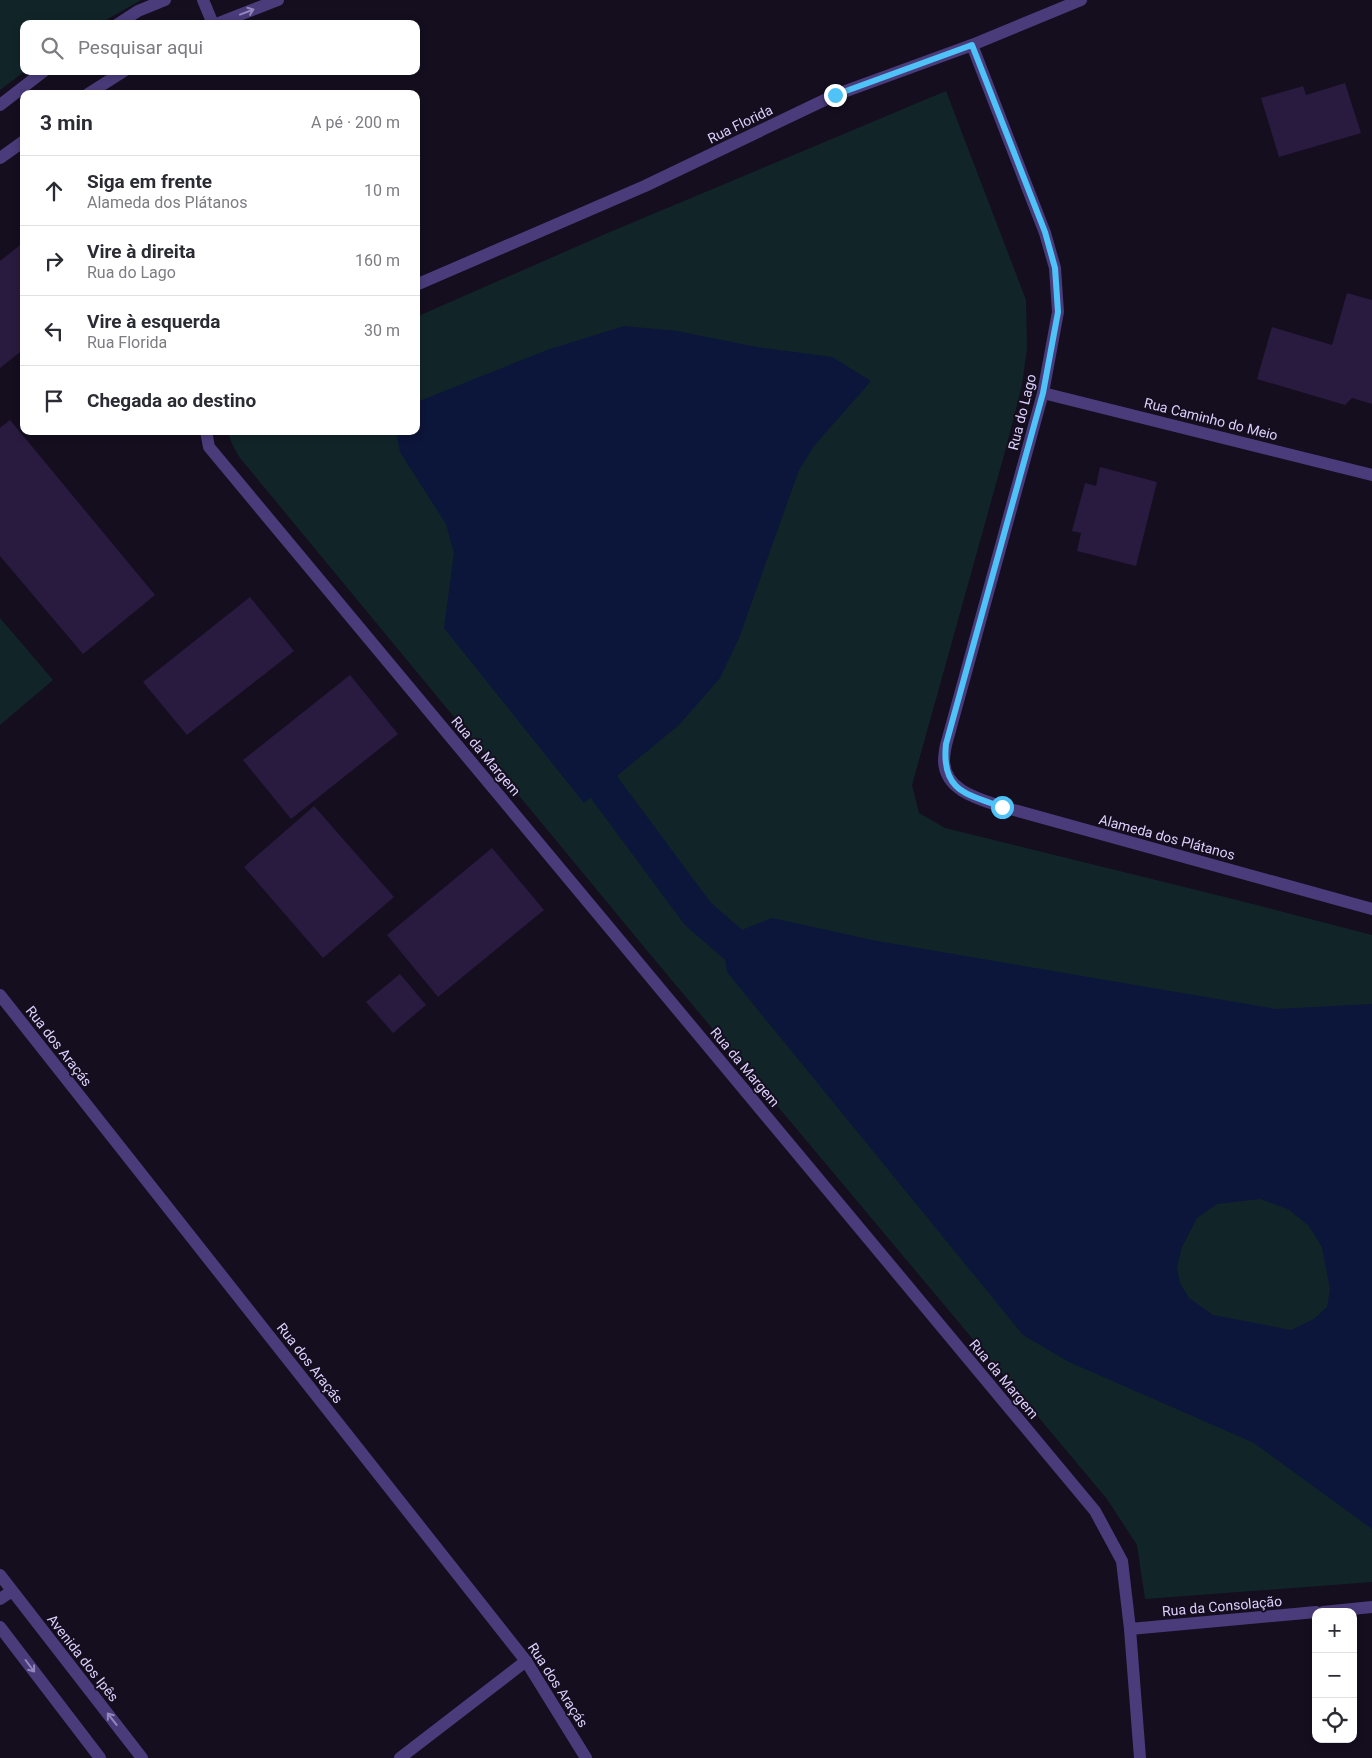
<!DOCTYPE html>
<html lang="pt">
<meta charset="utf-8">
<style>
:root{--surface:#fff;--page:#f2f2f3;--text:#2b2b33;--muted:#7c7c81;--line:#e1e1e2}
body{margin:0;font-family:Roboto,sans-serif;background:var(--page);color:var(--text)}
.controls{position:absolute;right:15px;bottom:15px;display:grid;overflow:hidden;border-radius:10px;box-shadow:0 2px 8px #0003}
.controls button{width:45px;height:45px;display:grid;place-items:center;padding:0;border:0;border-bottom:1px solid var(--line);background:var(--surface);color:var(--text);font:25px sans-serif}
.stop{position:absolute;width:15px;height:15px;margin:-11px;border:4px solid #4fc3f7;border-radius:50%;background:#fff}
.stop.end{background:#4fc3f7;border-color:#fff;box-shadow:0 1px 5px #0008}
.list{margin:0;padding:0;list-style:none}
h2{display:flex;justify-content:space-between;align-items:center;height:65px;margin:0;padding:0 20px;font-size:21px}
h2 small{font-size:16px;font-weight:400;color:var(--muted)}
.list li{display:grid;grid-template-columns:32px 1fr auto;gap:15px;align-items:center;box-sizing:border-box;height:70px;padding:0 20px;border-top:1px solid var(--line)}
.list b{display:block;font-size:19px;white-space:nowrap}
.list p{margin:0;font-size:16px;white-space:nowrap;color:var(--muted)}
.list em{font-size:16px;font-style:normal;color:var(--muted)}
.icon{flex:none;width:28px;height:28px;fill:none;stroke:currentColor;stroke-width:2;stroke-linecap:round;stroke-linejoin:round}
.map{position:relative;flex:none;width:1372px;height:1758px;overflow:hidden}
.search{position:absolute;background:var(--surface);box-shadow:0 2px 8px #0003;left:20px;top:20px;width:400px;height:55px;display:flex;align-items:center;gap:12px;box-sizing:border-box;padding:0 18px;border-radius:10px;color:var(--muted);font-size:19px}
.panel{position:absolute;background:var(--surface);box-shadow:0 2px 8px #0003;left:20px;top:90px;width:400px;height:345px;border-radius:10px}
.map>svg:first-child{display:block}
</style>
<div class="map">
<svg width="1372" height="1758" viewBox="0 0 1372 1758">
<rect width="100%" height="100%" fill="#140e1f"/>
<g fill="#112529">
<polygon points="0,0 141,0 99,24 24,24 25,71 0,90"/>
<path d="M946,91L1026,300L1027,348L1022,385L1006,448L912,785L919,813L945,828L1233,899L1372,935V1582L1145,1599L1137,1545L1107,1499L649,953L240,458C235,449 229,441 229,431H416V317L610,232Z"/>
<polygon points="0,618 53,680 0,725"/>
</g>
<g fill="#0c153a" fill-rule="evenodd">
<polygon points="624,326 677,331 757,347 832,357 871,381 814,446 799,470 739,638 720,678 679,725 584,803 444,628 454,553 446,524 400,452 396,431 416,431 417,402 547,350"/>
<path d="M772,918L877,941L1276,1009L1372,1004V1529L1254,1443L1069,1362L1023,1335L727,972L724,949L744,929ZM1260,1199L1288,1209L1309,1226L1322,1247L1330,1289L1327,1307L1314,1319L1291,1330L1213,1315L1189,1298L1180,1283L1177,1267L1182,1247L1197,1218L1217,1204Z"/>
</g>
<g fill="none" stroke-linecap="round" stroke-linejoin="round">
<polyline stroke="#0c153a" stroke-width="34" points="586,763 698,914 750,959"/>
</g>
<g fill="#291b3f">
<polygon points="1345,83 1361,133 1279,157 1261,98 1303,86 1306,95"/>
<polygon points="24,242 24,349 0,368 0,261"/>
<polygon points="1347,293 1372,300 1372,404 1352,398 1345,405 1257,379 1272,327 1332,345"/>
<polygon points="10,420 155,595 83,654 0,556 0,428"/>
<polygon points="1100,467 1157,482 1136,566 1077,551 1081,533 1072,531 1085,483 1096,486"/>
<polygon points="250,597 294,651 187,735 143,682"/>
<polygon points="350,675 398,734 291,819 243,760"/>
<polygon points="314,806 394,897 323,958 244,867"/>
<polygon points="492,848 544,910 438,997 387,935"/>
<polygon points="400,974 426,1005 393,1033 366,1002"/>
</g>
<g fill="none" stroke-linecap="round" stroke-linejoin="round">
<g stroke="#4a3c7b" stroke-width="12">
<path d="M972,45L1045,233L1055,268L1058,312L1043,393L946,745C945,750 944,755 944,761C945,791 979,799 1003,807L1372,909"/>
<polyline points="416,285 645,186 835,95 972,45 1081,0"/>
<polyline points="1043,393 1372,475"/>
<polyline points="206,431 209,447 1095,1511 1122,1561 1130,1629 1140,1758"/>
<polyline points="0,995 526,1661 586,1758"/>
<polyline points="0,1575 142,1758"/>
<polyline points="0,1599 12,1591"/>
<polyline points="1323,1612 1372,1607"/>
<polyline points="0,1627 100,1758"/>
<polyline points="1130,1629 1316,1612"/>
<polyline points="400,1758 526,1661"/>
</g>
<g stroke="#4a3c7b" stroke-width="12">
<polyline points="203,0 213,24"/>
<polyline points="118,24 138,11 165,0"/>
<polyline points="216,24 278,0"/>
<polyline points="88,94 124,71"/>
<polyline points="0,105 44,71"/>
<polyline points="0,158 24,141"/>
</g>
</g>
<defs><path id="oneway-shaft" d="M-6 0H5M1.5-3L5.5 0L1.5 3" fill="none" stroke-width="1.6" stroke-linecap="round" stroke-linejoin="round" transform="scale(1.25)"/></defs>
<g stroke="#9386bc">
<use href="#oneway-shaft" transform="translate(247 12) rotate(-21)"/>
<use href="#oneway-shaft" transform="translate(30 1666) rotate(53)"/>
<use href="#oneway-shaft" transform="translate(112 1719) rotate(-128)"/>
</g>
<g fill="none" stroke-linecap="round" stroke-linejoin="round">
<path stroke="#4fc3f7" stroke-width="6" d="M835,95L972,45L1045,232L1055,268L1058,312L1043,393L946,744C941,791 966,794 1002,807"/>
</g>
<g text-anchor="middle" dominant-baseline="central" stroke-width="4" stroke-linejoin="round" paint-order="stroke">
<g font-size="14" fill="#dccffc" stroke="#140e1f">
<text transform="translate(740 124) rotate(-26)">Rua Florida</text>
<text transform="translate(1022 412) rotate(-76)">Rua do Lago</text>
<text transform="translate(1211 419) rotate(14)">Rua Caminho do Meio</text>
<text transform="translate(486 756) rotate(50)">Rua da Margem</text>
<text transform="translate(1167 837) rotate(15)">Alameda dos Plátanos</text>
<text transform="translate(59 1046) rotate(52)">Rua dos Araçás</text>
<text transform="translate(745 1067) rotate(50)">Rua da Margem</text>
<text transform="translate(310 1363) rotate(52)">Rua dos Araçás</text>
<text transform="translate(1004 1379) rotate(50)">Rua da Margem</text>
<text transform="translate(1222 1606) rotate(-5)">Rua da Consolação</text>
<text transform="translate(83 1658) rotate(52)">Avenida dos Ipês</text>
<text transform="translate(558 1685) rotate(57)">Rua dos Araçás</text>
</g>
</g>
</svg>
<div class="controls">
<button>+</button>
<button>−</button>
<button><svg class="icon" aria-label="locate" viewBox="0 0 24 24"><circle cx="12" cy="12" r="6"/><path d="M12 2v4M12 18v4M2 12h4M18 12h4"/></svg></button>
</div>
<div class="stop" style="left:1002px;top:807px"></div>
<div class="stop end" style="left:835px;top:95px"></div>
<div class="search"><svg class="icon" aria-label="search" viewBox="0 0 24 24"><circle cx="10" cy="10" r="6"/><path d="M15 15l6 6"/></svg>Pesquisar aqui</div>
<section class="panel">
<h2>3 min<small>A pé · 200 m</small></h2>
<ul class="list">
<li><svg class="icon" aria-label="ahead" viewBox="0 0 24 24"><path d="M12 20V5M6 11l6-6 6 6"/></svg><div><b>Siga em frente</b><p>Alameda dos Plátanos</p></div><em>10 m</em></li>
<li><svg class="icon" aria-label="right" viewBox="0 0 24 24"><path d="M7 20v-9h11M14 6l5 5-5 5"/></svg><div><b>Vire à direita</b><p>Rua do Lago</p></div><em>160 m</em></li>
<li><svg class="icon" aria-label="left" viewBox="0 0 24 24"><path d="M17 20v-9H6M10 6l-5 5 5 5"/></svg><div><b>Vire à esquerda</b><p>Rua Florida</p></div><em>30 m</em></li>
<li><svg class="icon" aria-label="arrive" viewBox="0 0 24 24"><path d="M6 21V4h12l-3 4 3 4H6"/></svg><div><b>Chegada ao destino</b></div></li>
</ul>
</section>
</div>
